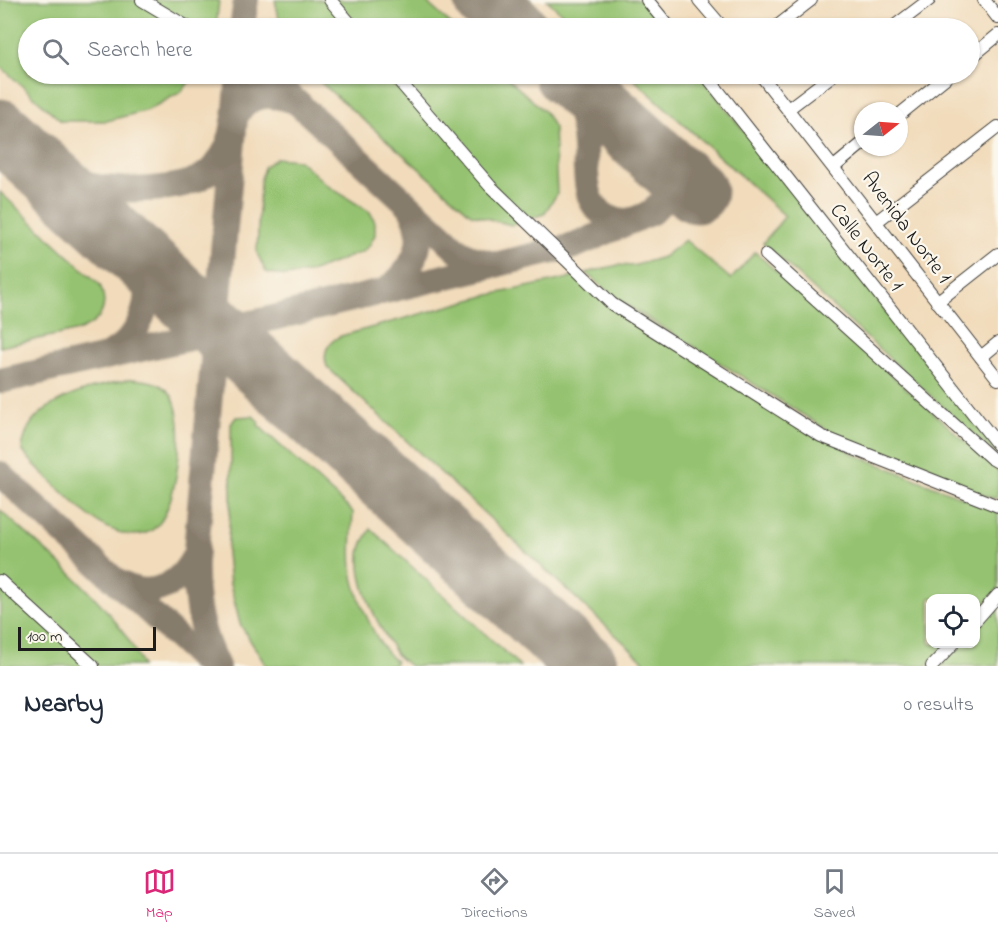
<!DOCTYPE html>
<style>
:root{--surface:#fff;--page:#f6f6f7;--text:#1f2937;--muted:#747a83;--line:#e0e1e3;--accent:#db2777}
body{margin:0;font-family:"Indie Flower",sans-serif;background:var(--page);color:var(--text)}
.controls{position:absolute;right:18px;bottom:18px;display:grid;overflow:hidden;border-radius:12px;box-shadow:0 2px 4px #0004}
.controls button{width:54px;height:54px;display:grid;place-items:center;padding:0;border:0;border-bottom:2px solid var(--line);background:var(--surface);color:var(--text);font:30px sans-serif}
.compass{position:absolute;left:854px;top:102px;width:54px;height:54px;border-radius:50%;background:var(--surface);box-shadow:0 2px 4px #0004;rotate:73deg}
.scale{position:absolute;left:18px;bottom:15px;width:138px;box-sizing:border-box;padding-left:6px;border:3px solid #1c1c1c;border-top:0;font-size:16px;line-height:21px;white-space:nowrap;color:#1c1c1c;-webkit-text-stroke:4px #fbf7ec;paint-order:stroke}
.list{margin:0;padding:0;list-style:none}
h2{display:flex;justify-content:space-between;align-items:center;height:78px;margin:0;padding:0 24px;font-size:26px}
h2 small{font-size:20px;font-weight:400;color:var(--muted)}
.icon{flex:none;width:33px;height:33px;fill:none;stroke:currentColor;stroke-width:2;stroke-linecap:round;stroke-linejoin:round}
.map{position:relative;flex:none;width:998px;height:666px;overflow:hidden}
.search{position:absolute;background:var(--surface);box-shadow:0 2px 4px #0004;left:18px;right:18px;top:18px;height:66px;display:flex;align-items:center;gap:15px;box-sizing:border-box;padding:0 21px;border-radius:33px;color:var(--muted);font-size:22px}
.sheet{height:186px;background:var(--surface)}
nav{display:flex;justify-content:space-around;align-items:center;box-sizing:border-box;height:84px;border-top:2px solid var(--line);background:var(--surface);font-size:16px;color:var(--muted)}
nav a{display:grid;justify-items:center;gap:3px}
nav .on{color:var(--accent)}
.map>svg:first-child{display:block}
</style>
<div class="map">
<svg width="998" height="666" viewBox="0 0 998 666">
<rect width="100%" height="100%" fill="#fbf7ec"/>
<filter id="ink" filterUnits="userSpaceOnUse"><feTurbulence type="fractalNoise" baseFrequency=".0167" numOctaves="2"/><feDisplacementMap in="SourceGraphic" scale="12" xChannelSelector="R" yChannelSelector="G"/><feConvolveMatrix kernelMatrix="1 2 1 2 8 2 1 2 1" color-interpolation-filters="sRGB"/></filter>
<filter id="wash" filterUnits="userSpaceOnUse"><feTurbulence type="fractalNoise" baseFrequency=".008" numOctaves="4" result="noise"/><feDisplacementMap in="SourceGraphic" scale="24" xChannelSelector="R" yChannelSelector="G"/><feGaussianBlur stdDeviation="1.35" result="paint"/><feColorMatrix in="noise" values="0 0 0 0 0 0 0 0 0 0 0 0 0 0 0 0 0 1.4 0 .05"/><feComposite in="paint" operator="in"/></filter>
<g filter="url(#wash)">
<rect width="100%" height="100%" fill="#f1dbbb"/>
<g fill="#94c270" stroke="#586f46" stroke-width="1.5">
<polygon points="0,0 219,0 216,28 28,28 28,74 196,74 181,92 148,110 107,121 61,121 0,66"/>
<polygon points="275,0 424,0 455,28 281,28"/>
<polygon points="547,0 641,0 663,28 578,28"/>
<polygon points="311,74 503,74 545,112 554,128 557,194 544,214 511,225 471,214"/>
<polygon points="628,74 699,74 997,452 992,452 763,243 785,216"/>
<polygon points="276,158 299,160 328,186 370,212 375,222 375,235 369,246 362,252 308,273 285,276 266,272 257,253 260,182 264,167"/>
<path d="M0,192L100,285C109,307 102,321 80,330L0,347Z"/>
<polygon points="685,240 731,279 755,252 998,471 998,498 991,498 860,446 832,433 614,297 586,273 618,265 633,266 663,257"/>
<path d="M578,276L854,454L998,512V589L976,613V598H930V644H948L927,666H649L327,367C322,352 328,342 341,336L485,296Z"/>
<path d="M131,379C145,380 159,381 169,392C189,414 178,505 157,526C135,548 98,525 80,508C72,501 24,456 23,451C21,446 23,442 25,437C34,400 99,385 131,379Z"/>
<path d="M253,416L259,422L258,425L353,512C352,531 350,550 352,569C354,592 377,648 396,661L393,666H266L240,624L230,584L227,553L231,499V424L236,417Z"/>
<path d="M0,510C44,550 121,610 142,666H0Z"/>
<path d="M371,529L520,666H410C405,662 399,659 396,654C379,626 357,588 360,554C361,544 366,537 371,529Z"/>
<polygon points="998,603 998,666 940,666 961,644 976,644 976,627"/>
</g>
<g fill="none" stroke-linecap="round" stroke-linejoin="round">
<g stroke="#867c6c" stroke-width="26">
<polyline points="242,28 246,0"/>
<polyline points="266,74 459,251 472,258 496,265"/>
<path d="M561,74C573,90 580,110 583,129C587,149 584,170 588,189C592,213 614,226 636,219"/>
<path d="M38,165C51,171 65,179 79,183C111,192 183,194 209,172C220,162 228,148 232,133C233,128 233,121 236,116C248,90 279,93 300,104"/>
<path d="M156,272C180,294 206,314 211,348"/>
<path d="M385,291C413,271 430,240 410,207"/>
<polyline points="228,314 237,336 261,367"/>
<path d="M108,355C137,341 155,303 142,271C138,261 130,252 125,243"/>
<polyline points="0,381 185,339 574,246 652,212 683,180"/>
<polyline points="0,474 208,666"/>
<path d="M120,583C152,602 183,583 196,552"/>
<path d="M217,666C200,633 194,597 195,561L239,74"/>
</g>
<g stroke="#867c6c" stroke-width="63">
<polyline points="485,0 516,28"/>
<polyline points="565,74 696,192"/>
<polyline points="0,130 587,666"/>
</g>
</g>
</g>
<g filter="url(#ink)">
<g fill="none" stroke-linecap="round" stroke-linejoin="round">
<defs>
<g id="minor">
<polyline points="142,0 189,28"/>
<polyline points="330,0 354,28"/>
<polyline points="647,0 670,28"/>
<polyline points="699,0 723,28"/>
<polyline points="984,0 998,18"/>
<polyline points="775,28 811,0"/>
<polyline points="892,28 929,0"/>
<polyline points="970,58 998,35"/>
<polyline points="393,74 490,186 612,304 821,436 998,506"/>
<polyline points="705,74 998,445"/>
<polyline points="760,74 998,379"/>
<polyline points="788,109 834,74"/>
<polyline points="899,115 950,74"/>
<polyline points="834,167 863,143"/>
<polyline points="876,222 998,127"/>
<polyline points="766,255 991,458 998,462"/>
<polyline points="937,302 998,254"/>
<polyline points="981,357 998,343"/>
<polyline points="0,581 93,666"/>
<polyline points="976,620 998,595"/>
<polyline points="932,666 953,644"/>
</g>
</defs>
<use href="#minor" stroke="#3c3934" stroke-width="14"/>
<use href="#minor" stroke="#fff" stroke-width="12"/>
</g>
</g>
<g text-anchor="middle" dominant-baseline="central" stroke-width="4.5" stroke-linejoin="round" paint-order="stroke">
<g font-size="21" fill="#1c1c1c" stroke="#fbf7ec">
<text transform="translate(906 228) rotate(53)">Avenida Norte 1</text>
<text transform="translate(866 248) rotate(52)">Calle Norte 1</text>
</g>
</g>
</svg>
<div class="controls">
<button><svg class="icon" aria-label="locate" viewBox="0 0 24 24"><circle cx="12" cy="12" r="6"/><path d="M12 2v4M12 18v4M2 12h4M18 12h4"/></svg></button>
</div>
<svg class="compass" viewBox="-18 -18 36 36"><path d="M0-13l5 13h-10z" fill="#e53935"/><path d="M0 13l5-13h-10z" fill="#747a83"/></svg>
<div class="scale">100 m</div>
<div class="search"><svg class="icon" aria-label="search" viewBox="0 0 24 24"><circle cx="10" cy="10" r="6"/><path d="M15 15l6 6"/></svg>Search here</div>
</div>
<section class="sheet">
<h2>Nearby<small>0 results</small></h2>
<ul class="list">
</ul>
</section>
<nav>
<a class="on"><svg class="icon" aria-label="map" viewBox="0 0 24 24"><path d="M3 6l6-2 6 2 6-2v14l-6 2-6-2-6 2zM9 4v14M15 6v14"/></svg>Map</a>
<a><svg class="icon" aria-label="directions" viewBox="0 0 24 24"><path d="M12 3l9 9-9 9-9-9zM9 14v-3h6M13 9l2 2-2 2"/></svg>Directions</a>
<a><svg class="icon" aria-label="saved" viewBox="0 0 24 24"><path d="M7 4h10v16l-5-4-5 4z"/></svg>Saved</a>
</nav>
